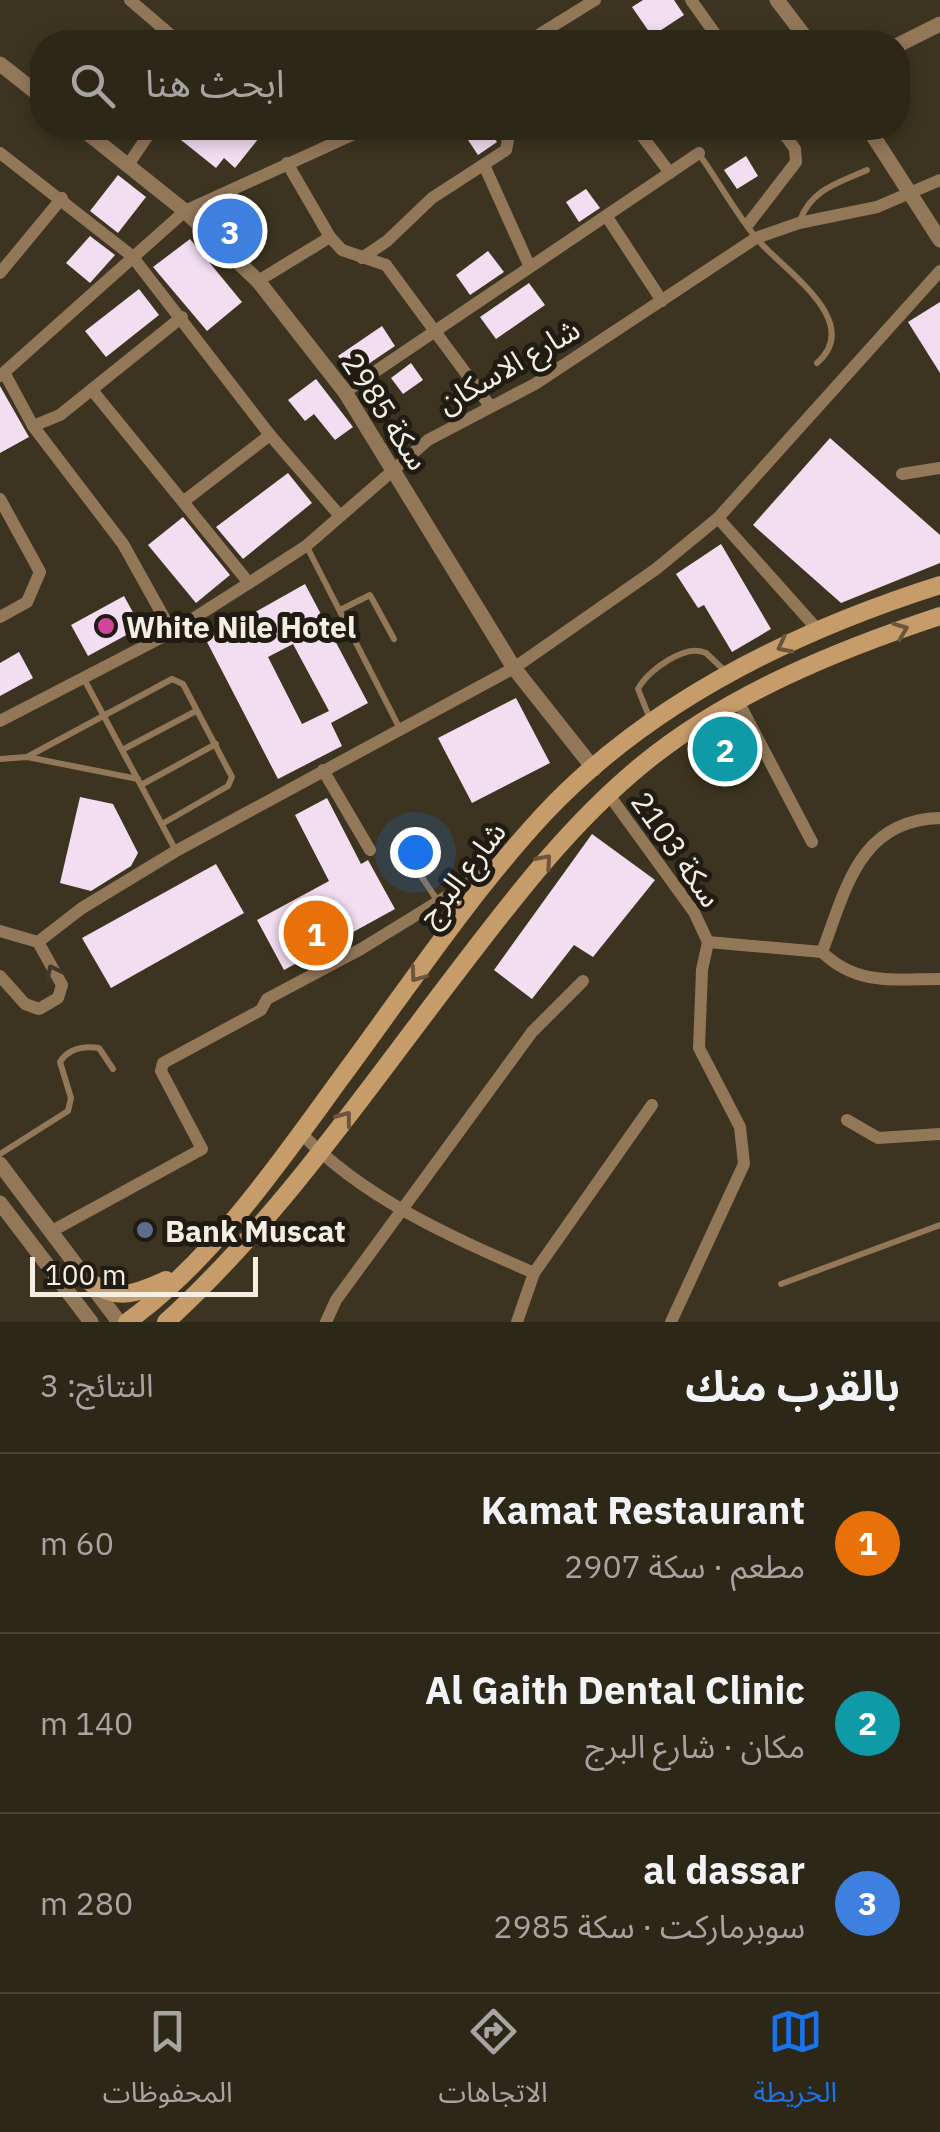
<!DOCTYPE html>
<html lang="ar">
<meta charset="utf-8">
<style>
:root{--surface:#2d2718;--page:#393325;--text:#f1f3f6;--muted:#a7a5a2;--line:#484437;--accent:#1a73e8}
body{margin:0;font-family:"IBM Plex Sans","Noto Sans Arabic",sans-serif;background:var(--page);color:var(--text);direction:rtl}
.scale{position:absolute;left:30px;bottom:25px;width:228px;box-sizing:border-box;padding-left:10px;border:5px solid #f5efe3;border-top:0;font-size:28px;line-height:35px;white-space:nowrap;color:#f5efe3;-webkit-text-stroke:8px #201c13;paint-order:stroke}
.you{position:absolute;left:415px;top:852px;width:35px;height:35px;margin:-25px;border:8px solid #fff;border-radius:50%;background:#1a73e8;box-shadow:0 0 0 15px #1a73e833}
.badge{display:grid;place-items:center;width:65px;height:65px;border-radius:50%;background:var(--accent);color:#fff;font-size:32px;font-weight:700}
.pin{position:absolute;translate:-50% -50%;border:5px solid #fff;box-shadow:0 2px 10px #0006}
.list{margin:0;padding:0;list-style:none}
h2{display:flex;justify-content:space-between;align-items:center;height:130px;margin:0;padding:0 40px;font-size:42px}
h2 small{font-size:32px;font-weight:400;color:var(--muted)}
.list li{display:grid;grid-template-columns:65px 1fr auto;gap:30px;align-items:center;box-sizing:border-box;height:180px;padding:0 40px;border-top:2px solid var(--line)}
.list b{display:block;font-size:38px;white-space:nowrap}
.list p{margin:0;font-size:32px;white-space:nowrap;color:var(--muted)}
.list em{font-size:32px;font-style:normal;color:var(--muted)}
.icon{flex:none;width:55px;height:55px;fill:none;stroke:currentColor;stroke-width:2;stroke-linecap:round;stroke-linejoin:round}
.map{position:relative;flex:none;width:940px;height:1322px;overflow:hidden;direction:ltr}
.search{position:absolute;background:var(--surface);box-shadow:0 5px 15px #0003;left:30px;right:30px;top:30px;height:110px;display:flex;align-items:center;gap:25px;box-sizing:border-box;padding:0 35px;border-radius:40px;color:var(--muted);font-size:38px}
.sheet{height:670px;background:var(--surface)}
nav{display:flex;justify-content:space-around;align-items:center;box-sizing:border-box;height:140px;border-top:2px solid var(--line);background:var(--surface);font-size:28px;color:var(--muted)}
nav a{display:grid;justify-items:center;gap:5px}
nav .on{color:var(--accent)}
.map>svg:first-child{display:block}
</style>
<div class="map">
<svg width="940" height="1322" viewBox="0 0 940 1322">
<rect width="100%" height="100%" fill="#3c3420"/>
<g fill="#f3ddf1" fill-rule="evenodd">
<polygon points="643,0 674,0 684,15 652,36 632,7"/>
<polygon points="166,128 267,128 235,168 224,158 216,168"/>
<polygon points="460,128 489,128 497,142 478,155"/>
<polygon points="746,156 758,176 737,189 724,170"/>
<polygon points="118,175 146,197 118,233 90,211"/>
<polygon points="586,189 600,208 579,222 566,202"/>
<polygon points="90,236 115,255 90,283 66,263"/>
<polygon points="190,239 242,302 207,331 153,267"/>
<polygon points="488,251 504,272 470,295 456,275"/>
<polygon points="529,283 545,305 496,339 480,317"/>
<polygon points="139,289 159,315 106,357 85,331"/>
<polygon points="940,302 940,373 908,322"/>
<polygon points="382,326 395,346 352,375 338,356"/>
<polygon points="411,363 423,380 403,394 391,378"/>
<polygon points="316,379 353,427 335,440 314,414 305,421 288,400"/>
<polygon points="0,386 29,437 0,453"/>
<polygon points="830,438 940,535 940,563 841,603 753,525"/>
<polygon points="288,473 312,503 243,559 216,527"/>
<polygon points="183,517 230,575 196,603 148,545"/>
<polygon points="721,544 771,629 732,652 704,605 698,608 676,574"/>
<path d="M305,584L368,703L331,723L342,746L278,779L206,640ZM293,644L329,711L302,724L268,657Z"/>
<polygon points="124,596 141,627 88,656 71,625"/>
<polygon points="19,652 33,678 0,696 0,663"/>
<polygon points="516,698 550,763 472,803 438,738"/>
<polygon points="728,733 741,754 722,765 709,744"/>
<polygon points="80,797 113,804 138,853 131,866 91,891 60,883"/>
<polygon points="327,798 361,864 368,860 395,909 284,970 257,920 329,881 295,815"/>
<polygon points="592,834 655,880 593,957 574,945 532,999 494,970"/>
<polygon points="216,864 244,913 111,988 82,938"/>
</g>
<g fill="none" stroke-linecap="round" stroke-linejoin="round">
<g stroke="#927759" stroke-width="6">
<path d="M699,154C719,182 736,214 757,239C783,270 865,321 817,363"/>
<path d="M800,220C812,189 838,183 867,170"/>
<polyline points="307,547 400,729"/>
<polyline points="340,610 370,595 394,639"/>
<polyline points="84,679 176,851"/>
<path d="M650,719L638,689C648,670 686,643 706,653L724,670"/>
<polyline points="122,750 196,711"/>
<polyline points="27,757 172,679 183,684 232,777 228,786 162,824"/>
<polyline points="0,759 27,757 138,779"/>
<polyline points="141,785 216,744"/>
<polyline points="398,841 437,900"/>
<path d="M0,1154L68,1111L71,1098L60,1062C69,1048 84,1046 99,1048L113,1069"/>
<polyline points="781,1284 940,1225"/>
</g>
<g stroke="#927759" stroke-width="12">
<polyline points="130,0 179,42"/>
<polyline points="691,0 721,42"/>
<polyline points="527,42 595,0"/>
<polyline points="636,128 670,173"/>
<polyline points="0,153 132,256 270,435 340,516"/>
<polyline points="287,163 330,237 342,250 386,265 490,406"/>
<polyline points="128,165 153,128"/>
<polyline points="484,165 529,265"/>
<polyline points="607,217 662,301"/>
<polyline points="749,223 796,162 795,149 780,128"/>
<polyline points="362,258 387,241 432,198 506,150 508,140 500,128"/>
<polyline points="0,273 62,198"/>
<polyline points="258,281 330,237"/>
<polyline points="5,374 33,426 123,544 172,632"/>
<polyline points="0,376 185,211 367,128"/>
<polyline points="92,390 249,583"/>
<polyline points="345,392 699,153"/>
<polyline points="33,426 60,415 182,317"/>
<polyline points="902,474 940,468"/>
<polyline points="0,499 40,572 27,602 0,617"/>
<polyline points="184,501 270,435"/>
<polyline points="718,518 817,629"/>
<polyline points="739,703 812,842"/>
<polyline points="0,721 172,632 249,583 306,546 428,440 535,384 756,238 799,223 877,207 940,180"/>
<polyline points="323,770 370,850"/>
<polyline points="609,795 694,912 708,942 702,970 699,1048 740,1127 744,1164 671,1322"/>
<polyline points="0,931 38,942 62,985 58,998 39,1009 25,1004 0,976"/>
<polyline points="38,942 82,908 176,851 514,668 656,569 718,518 940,271"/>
<polyline points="708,942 822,952"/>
<path d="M822,952C846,889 859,820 940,818"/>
<path d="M822,952C857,986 894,979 940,979"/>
<polyline points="847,1120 878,1138 940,1134"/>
<path d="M301,1133C364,1199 452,1237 534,1273"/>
<polyline points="52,1231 202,1149 161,1071 163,1063 261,1010 267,999 361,949 491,869"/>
<polyline points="326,1322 336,1300 532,1032 583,981"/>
<polyline points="517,1322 534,1273 652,1105"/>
</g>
<g stroke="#927759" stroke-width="15">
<polyline points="777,0 809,42"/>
<polyline points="898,45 940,24"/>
<polyline points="0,64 42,97"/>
<polyline points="81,128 185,211 258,281 345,392 514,668 594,769"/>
<polyline points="868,128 940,240"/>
<polyline points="0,1164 119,1322"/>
<polyline points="0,1203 91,1322"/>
</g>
<g stroke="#c79c6b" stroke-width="18">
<path d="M90,1282C118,1302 138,1293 166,1280"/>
<path d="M127,1322C213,1260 279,1163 341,1078C407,989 469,895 544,814C650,701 795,631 940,585"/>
<path d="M166,1322C280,1218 367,1089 461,967C516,895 572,822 643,764C727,695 837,650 940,616"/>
</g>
</g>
<defs><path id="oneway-chevron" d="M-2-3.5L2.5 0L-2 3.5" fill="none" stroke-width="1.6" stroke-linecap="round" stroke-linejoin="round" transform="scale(2.5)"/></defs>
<g stroke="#6b563b">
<use href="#oneway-chevron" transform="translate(901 630) rotate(-21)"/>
<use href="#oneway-chevron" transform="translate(784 646) rotate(153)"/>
<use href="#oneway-chevron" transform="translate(545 861) rotate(-49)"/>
<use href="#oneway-chevron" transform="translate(417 975) rotate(126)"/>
<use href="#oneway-chevron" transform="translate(345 1118) rotate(-53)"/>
</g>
<use stroke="#423728" href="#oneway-chevron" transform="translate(53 972) rotate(-117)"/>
<circle fill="#d1479c" stroke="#201c13" stroke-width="4" cx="106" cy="626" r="10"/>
<circle fill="#5c6f8a" stroke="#201c13" stroke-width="4" cx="145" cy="1230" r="10"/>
<g text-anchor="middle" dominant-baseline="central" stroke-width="10" stroke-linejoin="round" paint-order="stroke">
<g font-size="30" fill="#f5efe3" stroke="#201c13">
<text transform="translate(508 365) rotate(-30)">شارع الاسكان</text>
<text transform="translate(386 411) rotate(57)">سكة 2985</text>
<text transform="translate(677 849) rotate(55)">سكة 2103</text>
<text transform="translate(461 873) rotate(-52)">شارع البرج</text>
</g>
<g font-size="30" font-weight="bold" fill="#f5efe3" stroke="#201c13" text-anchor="start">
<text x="126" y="626">White Nile Hotel</text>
<text x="165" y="1230">Bank Muscat</text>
</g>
</g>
</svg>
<div class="scale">100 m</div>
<div class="you"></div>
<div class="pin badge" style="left:316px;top:933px;background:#e8710a">1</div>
<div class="pin badge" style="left:725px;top:749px;background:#0f9aa8">2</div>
<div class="pin badge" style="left:230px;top:231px;background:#3f7fe0">3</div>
<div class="search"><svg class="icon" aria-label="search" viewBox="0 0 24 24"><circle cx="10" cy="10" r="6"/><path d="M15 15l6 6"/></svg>ابحث هنا</div>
</div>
<section class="sheet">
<h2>بالقرب منك<small>النتائج: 3</small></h2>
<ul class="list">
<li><span class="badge" style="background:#e8710a">1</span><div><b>Kamat Restaurant</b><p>مطعم · سكة 2907</p></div><em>60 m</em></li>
<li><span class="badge" style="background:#0f9aa8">2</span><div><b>Al Gaith Dental Clinic</b><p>مكان · شارع البرج</p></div><em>140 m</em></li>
<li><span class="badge" style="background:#3f7fe0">3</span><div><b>al dassar</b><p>سوبرماركت · سكة 2985</p></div><em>280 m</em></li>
</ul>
</section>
<nav>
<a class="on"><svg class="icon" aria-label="map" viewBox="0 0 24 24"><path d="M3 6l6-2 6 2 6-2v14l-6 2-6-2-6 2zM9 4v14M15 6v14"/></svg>الخريطة</a>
<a><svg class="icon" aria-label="directions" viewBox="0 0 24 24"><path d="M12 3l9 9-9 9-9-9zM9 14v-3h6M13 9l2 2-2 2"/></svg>الاتجاهات</a>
<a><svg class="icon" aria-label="saved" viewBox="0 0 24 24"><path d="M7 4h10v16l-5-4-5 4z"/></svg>المحفوظات</a>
</nav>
